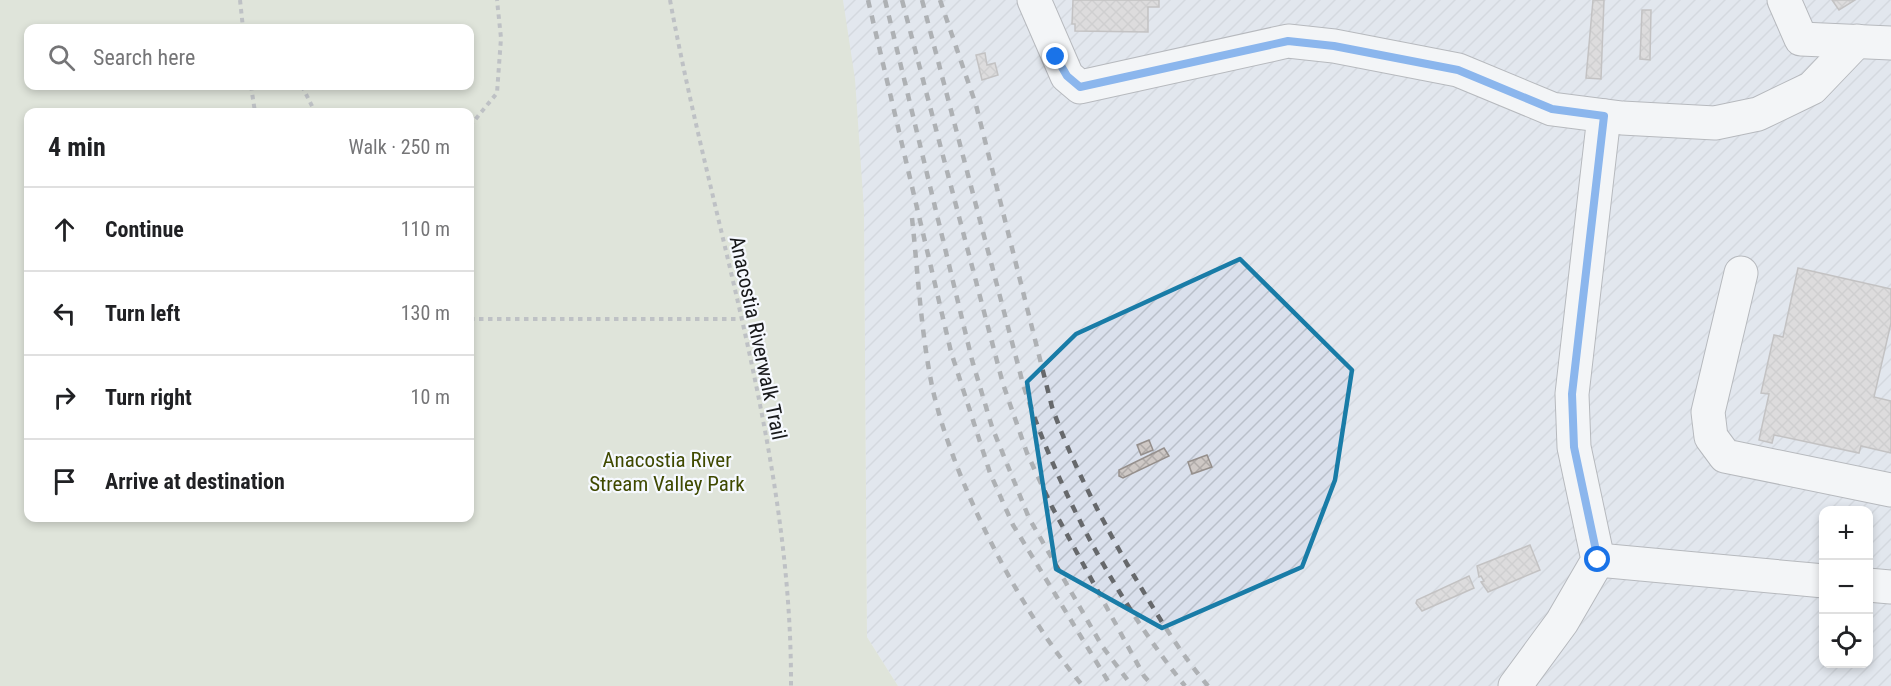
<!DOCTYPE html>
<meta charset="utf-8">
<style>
:root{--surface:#fff;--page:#f2f2f2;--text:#202124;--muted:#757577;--line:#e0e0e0}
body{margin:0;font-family:"Roboto Condensed",sans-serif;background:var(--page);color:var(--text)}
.controls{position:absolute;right:18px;bottom:18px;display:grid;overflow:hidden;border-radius:12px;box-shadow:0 3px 9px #0003}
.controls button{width:54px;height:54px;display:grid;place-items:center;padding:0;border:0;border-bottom:2px solid var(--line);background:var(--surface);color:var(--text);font:30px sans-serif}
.stop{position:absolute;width:18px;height:18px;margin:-14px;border:4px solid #1a73e8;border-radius:50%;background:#fff}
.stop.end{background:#1a73e8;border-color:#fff;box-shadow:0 2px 6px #0008}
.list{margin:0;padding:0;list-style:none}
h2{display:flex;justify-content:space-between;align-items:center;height:78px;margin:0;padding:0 24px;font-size:26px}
h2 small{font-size:20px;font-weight:400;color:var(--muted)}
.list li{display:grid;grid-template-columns:39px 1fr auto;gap:18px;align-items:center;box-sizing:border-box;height:84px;padding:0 24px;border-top:2px solid var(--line)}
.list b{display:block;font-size:22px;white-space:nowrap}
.list em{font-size:20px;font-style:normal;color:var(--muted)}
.icon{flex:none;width:33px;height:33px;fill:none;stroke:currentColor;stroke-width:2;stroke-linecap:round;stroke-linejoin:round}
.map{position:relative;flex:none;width:1891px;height:686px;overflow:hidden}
.search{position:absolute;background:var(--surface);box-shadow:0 3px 9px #0003;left:24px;top:24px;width:450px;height:66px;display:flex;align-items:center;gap:15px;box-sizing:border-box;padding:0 21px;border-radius:12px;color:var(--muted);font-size:22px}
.panel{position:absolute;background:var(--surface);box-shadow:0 3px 9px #0003;left:24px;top:108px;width:450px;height:414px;border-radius:12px}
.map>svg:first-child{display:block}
</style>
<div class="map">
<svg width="1891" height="686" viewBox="0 0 1891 686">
<defs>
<pattern id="industrial-furrows" width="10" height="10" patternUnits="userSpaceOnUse" patternTransform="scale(1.5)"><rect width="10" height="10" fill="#dae0ec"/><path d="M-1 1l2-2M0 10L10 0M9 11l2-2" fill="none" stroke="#bac0ca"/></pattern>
<pattern id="building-cross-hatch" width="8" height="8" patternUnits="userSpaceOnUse" patternTransform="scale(1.5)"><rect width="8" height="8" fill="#cec8c5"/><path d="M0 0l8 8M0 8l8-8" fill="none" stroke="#b0aba9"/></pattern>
</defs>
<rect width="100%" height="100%" fill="#e9ecf1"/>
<path fill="url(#industrial-furrows)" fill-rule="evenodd" d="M843,0H1891V686H898L867,637L864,210ZM1824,510H1868V664H1824Z"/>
<path fill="#d3d9bf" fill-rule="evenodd" d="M0,0H843L855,79L864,210L867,637L898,686H0ZM28,28H470V86H28ZM28,112H470V518H28Z"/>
<g fill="url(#building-cross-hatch)" stroke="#958f8c" stroke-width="1.5">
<polygon points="1073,0 1159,0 1159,7 1148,7 1148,32 1075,31 1075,24 1072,24"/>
<polygon points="1593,0 1604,0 1601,79 1586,78"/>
<polygon points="1832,0 1855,0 1839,10"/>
<polygon points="1642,10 1651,10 1650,60 1640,59"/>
<polygon points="985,53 987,65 995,63 998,75 982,80 976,55"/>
<polygon points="1798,268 1891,289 1891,323 1874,397 1891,401 1891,453 1861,446 1859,453 1774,435 1772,443 1759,440 1769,394 1761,393 1774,335 1783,337"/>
<polygon points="1149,440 1153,450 1141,455 1137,445"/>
<polygon points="1164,448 1169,456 1123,478 1119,476 1119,470"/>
<polygon points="1207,455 1212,467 1192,474 1188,462"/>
<polygon points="1530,545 1540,570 1488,592 1481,582 1484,581 1481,576 1479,577 1477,566"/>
<polygon points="1469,576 1474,588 1422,611 1416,603 1417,600"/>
</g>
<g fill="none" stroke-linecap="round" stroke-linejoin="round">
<defs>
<g id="minor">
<polyline points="1034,0 1067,76 1080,87 1288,41 1334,46 1458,70 1552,109 1622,118 1715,123 1758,114 1812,88 1857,41"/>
<polyline points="1784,0 1801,39 1891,43"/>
<polyline points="1741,273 1708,412 1711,437 1725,456 1891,490"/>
<polyline points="1598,560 1824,581"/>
<polyline points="1868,585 1891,587"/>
<polyline points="1515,686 1562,622 1598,560 1574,447 1572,394 1604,116"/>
</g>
</defs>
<use href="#minor" stroke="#797b80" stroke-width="35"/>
<g stroke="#8b8d90" stroke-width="4" stroke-dasharray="4.5 4.5" stroke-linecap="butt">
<polyline points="240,0 243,28"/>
<path d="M670,0C712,227 792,453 791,686"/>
<polyline points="251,86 255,112"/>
<polyline points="302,86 315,112"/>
<polyline points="470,126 497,93 501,38 497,0"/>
<polyline points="470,319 740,319"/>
</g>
<use href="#minor" stroke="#fff" stroke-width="33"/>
<g stroke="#66686b" stroke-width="4.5" stroke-dasharray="8 8" stroke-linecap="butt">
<polyline points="868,0 951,352 990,473 1013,525 1111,686"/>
<polyline points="885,0 972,360 992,427 1029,518 1102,646 1132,686"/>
<polyline points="902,0 1003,384 1027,453 1051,505 1144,676 1153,686"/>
<path d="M922,0L1023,384C1055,485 1118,603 1185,686"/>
<path d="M940,0L976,105L1052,407C1072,463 1098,512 1127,564C1152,606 1176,648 1208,686"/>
<path d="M912,218C918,274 921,332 932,386C952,479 1021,614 1083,686"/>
</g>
</g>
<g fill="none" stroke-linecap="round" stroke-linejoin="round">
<polyline stroke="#1a73e8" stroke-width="8" points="1056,57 1067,76 1080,87 1288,41 1334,46 1458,70 1552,109 1604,116 1572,394 1574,447 1598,560"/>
</g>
<path d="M0 0H1891V686H0ZM1240,259L1352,370L1335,480L1302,567L1162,628L1056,569L1027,382L1076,334Z" fill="#e9ecf1" fill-opacity=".55" fill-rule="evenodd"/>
<path fill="none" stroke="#197ca7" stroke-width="4.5" stroke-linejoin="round" d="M1240,259L1352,370L1335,480L1302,567L1162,628L1056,569L1027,382L1076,334Z"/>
<g text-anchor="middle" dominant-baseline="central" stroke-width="4.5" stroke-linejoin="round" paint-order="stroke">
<g font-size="21" fill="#18191b" stroke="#f6f9ff">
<text transform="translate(758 338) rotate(78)">Anacostia Riverwalk Trail</text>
</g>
<g font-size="21" fill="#3f4900" stroke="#f6f9ff">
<text x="667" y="460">Anacostia River<tspan x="667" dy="24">Stream Valley Park</tspan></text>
</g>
</g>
</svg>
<div class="controls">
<button>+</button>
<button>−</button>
<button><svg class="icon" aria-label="locate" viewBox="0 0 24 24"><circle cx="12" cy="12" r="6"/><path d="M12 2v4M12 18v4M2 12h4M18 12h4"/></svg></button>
</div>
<div class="stop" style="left:1598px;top:560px"></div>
<div class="stop end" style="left:1056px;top:57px"></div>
<div class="search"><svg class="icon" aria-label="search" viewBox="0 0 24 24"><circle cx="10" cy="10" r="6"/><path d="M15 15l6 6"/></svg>Search here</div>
<section class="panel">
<h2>4 min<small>Walk · 250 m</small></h2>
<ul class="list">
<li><svg class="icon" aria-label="ahead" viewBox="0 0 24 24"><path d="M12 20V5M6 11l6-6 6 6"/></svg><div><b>Continue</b></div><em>110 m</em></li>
<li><svg class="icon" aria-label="left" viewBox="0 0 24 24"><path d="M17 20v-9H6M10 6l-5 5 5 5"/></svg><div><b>Turn left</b></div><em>130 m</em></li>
<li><svg class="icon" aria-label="right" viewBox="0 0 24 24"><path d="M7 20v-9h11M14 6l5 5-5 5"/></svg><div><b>Turn right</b></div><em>10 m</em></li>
<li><svg class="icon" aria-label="arrive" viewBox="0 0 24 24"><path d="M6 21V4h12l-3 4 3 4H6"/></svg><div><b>Arrive at destination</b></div></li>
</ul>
</section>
</div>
